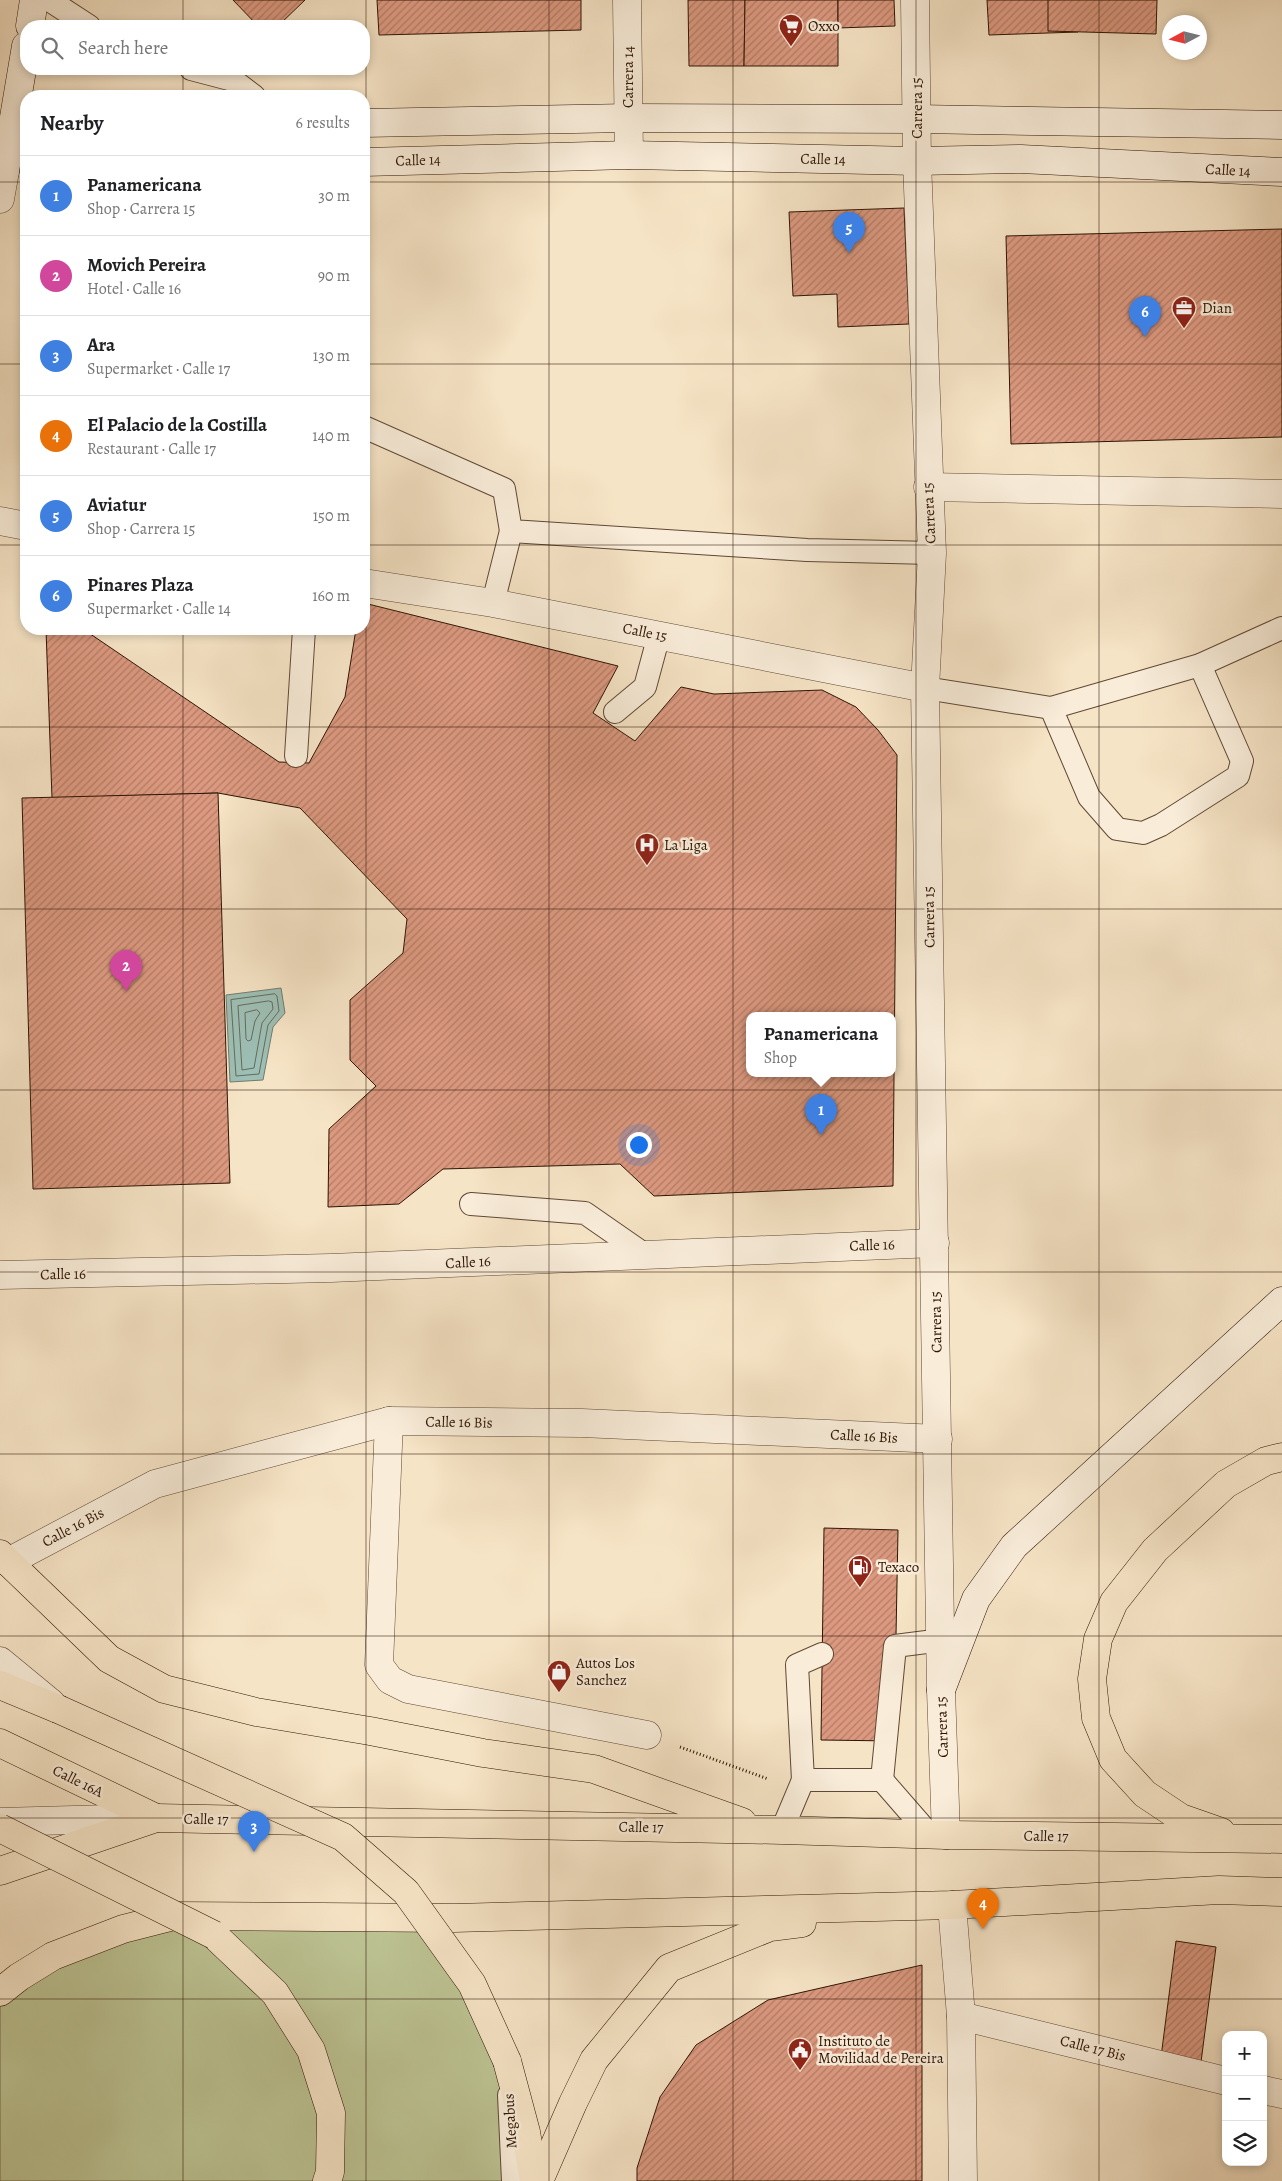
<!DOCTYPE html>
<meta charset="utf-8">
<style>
:root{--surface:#fff;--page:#f6f6f6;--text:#202124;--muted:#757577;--line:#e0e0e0;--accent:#8f2418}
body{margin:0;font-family:Alegreya,serif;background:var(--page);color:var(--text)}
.controls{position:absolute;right:15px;bottom:15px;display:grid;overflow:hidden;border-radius:10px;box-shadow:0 2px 8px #0003}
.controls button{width:45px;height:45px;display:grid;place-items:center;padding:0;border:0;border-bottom:1px solid var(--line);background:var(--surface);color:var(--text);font:25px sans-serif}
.compass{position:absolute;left:1162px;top:15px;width:45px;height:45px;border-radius:50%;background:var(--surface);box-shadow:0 2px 8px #0003;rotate:263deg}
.you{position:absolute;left:638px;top:1144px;width:18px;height:18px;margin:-12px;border:4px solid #fff;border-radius:50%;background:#1a73e8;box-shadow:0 0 0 8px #1a73e833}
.badge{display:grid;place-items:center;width:32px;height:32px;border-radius:50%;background:var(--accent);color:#fff;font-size:16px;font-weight:700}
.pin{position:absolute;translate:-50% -41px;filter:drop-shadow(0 1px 2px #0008)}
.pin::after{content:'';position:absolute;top:26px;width:18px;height:15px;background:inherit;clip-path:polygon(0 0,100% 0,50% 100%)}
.popup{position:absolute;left:746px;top:1012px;width:150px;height:65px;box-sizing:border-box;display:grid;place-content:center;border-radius:10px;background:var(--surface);filter:drop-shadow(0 1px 4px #0005);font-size:16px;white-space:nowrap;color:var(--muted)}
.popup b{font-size:19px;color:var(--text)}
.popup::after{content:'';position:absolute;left:50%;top:100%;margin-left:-10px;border:10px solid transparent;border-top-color:var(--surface)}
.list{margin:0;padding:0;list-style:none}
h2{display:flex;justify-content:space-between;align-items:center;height:65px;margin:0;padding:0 20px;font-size:21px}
h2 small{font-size:16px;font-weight:400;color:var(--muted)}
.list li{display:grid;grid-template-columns:32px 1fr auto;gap:15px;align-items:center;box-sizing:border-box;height:80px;padding:0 20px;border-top:1px solid var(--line)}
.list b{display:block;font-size:19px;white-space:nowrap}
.list p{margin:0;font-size:16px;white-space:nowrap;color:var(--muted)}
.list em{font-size:16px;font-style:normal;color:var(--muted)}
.icon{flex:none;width:28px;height:28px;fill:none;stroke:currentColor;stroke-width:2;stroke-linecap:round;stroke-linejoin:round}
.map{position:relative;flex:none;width:1282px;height:2181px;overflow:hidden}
.search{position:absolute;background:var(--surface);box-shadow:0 2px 8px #0003;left:20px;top:20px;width:350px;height:55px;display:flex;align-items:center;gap:12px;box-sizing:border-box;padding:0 18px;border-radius:20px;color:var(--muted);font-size:19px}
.panel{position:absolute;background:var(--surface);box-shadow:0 2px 8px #0003;left:20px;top:90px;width:350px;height:545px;border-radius:20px}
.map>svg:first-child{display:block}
</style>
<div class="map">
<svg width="1282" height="2181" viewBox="0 0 1282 2181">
<defs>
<pattern id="building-hatch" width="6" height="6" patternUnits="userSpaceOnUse" patternTransform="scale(1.25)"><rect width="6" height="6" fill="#dc9980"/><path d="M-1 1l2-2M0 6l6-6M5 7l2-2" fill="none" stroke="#b37c67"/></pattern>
</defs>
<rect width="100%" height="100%" fill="#f6e4c6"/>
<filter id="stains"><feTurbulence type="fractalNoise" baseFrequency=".004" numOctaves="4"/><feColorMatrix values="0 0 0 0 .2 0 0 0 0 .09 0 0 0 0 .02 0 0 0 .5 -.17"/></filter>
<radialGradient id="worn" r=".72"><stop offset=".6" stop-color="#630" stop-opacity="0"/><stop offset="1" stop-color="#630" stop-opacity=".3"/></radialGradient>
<polygon fill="#bdc494" stroke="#766c4c" points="425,1919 507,2061 513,2181 0,2181 0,1992 123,1931"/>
<polygon fill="#9dbfb5" stroke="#717b6e" points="281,988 285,1013 273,1027 263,1080 230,1082 226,995"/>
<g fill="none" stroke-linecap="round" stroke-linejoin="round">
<g stroke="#666a5c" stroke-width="1">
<polygon points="275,994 277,996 279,1011 268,1025 259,1074 236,1076 231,1000"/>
<polygon points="269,1001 272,1002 273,1009 262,1023 254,1068 242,1070 238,1006"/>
<polygon points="257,1010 260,1013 255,1021 251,1040 248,1041 246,1039 245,1013"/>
</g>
</g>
<g fill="url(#building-hatch)" stroke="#2e1403" fill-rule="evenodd">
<polygon points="233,0 305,0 278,26 258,26"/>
<polygon points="377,0 581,0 581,30 379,35"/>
<polygon points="688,0 745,0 744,66 689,66"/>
<polygon points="745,0 838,0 838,66 744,66"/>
<polygon points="838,0 894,0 895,26 838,28"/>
<polygon points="987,0 1077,0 1078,32 989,35"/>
<polygon points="1048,0 1157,0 1156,34 1048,31"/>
<polygon points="904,208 909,324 838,327 837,294 793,296 789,212"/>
<polygon points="1282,229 1282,437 1011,444 1006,236"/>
<path d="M364,603L618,666L593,713L635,741L681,687L714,694L822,690L856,707L878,730L897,755L893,1186L654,1196L620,1164L443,1169L399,1204L328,1207L329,1129L376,1086L350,1060V1000L403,953L407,919L300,808L218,793L52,798L46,629H83L279,762L309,763L345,697L356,629H364ZM750,1016H892V1074H750Z"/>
<polygon points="218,793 230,1183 33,1189 22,798"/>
<polygon points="824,1528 898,1530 894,1741 821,1740"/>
<polygon points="1176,1941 1216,1947 1201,2062 1161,2057"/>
<polygon points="922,1965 922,2181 637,2181 637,2168 660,2097 696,2045 768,2000"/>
</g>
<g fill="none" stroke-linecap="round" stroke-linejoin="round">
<defs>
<g id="service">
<polyline points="49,0 89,26"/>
<polyline points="191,69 233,80 254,96"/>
<polyline points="364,427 504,489 511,531 807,550 932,553"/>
<polyline points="493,603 511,531"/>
<polyline points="925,688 1051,708 1200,665 1282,628"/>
<polyline points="1051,708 1089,797 1117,829 1143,833 1161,825 1238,776 1242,761 1200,665"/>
<polyline points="615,712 645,687 659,635"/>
<polyline points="296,756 304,629"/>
<polyline points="471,1204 585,1213 644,1254"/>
<polyline points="803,1780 797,1665 822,1654"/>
<polyline points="882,1780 895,1646 942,1640"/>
<polyline points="782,1830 803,1780 882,1780 929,1834"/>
<polyline points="509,2095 513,2181"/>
</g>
<g id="minor">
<polyline points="627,0 629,155"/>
<polyline points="915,0 917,161 932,553 925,688 941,1690 946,1835"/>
<polyline points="928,487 1282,494"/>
<polyline points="0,521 26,526"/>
<polyline points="364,583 493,603 925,688"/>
<polyline points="0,1275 331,1268 935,1243"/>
<polyline points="389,1421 379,1665 390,1680 408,1689 647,1735"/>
<polyline points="8,1562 155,1484 389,1421 582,1423 938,1439"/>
<polyline points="0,1822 147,1818"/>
<polyline points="952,1905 961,2016 963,2181"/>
<polyline points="961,2016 1226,2081"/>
<polyline points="1263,2090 1282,2094"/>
</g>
<g id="tertiary">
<polyline points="0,199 5,171"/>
<polyline points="0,1661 51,1703"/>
</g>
<g id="secondary">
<polyline points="30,26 34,0"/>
<polyline points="364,123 628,118 917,119 1282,125"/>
<polyline points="364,162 629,155 917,161 1021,159 1282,172"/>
<polyline points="5,171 26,46"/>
<polyline points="941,1690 976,1599 1014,1546 1282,1301"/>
</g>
<g id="primary">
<polyline points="0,1554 109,1659 164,1689 256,1712 370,1731 483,1753 594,1769 742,1822"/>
<polyline points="0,1685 58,1709"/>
<polyline points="0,1743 156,1818"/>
<polyline points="1221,1832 1181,1818 1145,1794 1113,1759 1096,1718 1092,1679 1098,1639 1114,1602 1155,1550 1226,1484 1266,1461 1282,1457"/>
<polyline points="0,1871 156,1818 782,1830 946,1835 1282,1839"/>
<polyline points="214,1935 275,1993 311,2050 331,2113 330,2172 327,2181"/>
<polyline points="0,1992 19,1977 53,1956 123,1929 174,1916 454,1918 952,1905 1219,1890 1282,1892"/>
<polyline points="507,2061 526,2132 534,2181"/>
<polyline points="539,2181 573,2103 594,2060 669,1968 770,1927 802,1923"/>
</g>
</defs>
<use href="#service" stroke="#604834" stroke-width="24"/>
<use href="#minor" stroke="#604834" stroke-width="29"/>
<use href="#tertiary" stroke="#604834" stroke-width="29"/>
<use href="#secondary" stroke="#2e1403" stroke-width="29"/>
<use href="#primary" stroke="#2e1403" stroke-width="29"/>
<polyline stroke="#2e1403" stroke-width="3" stroke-dasharray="1 2.5" stroke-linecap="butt" points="680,1747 768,1779"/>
<use href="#service" stroke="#f9edda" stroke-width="22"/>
<use href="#minor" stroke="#f9edda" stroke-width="28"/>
<use href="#tertiary" stroke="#f9edda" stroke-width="28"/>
<use href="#secondary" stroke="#f9edda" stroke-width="28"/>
<use href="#primary" stroke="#f6e4c6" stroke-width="28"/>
<defs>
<g id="primary-bridge">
<polyline points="58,1709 343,1837 406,1892 472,1984 507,2061"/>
<polyline points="0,1828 214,1935"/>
</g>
</defs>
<use href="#primary-bridge" stroke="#2e1403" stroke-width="29" stroke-linecap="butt"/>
<use href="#primary-bridge" stroke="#f6e4c6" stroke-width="28"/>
</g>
<path fill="none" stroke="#2e1403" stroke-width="1" stroke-opacity="0.55" d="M183,0V26M366,0V2181M549,0V2181M733,0V2181M916,0V2181M1099,0V2181M183,69V96M0,182H26M364,182H1282M0,364H26M364,364H1282M0,545H26M364,545H1282M183,629V2181M0,727H1282M0,909H1282M0,1090H1282M0,1272H1282M0,1454H1282M0,1636H1282M0,1818H1282M0,1999H1282"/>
<defs>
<symbol id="supermarket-pin" viewBox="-11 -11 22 30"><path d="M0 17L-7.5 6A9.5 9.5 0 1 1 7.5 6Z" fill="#8f2418" stroke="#f9edda"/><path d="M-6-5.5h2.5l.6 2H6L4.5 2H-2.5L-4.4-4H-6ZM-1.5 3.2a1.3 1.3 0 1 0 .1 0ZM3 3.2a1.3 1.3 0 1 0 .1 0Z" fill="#fff"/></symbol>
<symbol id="office-pin" viewBox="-11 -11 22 30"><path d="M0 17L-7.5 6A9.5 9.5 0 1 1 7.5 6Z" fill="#8f2418" stroke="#f9edda"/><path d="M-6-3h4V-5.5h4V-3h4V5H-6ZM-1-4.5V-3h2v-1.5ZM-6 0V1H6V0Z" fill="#fff"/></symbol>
<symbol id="hospital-pin" viewBox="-11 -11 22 30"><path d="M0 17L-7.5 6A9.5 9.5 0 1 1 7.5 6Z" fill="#8f2418" stroke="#f9edda"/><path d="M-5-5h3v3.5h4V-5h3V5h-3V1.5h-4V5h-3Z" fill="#fff"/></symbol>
<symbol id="fuel-pin" viewBox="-11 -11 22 30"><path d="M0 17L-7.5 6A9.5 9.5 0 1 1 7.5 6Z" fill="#8f2418" stroke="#f9edda"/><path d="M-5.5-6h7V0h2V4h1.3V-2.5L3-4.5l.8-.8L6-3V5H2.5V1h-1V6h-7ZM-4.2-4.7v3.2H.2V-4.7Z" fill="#fff"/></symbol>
<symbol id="shop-pin" viewBox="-11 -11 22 30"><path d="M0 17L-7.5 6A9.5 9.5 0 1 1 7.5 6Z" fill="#8f2418" stroke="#f9edda"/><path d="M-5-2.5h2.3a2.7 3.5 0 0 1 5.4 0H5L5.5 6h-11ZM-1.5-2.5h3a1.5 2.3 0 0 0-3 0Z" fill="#fff"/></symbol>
<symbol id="civic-pin" viewBox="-11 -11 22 30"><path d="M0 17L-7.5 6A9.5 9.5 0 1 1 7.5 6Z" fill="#8f2418" stroke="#f9edda"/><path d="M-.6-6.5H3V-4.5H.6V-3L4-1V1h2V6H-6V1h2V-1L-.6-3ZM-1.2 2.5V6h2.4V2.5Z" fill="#fff"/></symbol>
</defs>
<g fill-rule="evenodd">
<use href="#supermarket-pin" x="777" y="12" width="28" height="38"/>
<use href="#office-pin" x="1170" y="294" width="28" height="38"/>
<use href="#hospital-pin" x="633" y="831" width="28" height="38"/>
<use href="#fuel-pin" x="846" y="1553" width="28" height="38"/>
<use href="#shop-pin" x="545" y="1658" width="28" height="38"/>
<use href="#civic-pin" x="786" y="2036" width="28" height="38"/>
</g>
<g text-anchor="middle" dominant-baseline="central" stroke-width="5" stroke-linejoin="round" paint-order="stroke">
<g font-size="15" fill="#2e1403" stroke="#f9edda" text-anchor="start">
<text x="808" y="26">Oxxo</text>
<text x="1202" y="308">Dian</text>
<text x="664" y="845">La Liga</text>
<text x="878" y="1567">Texaco</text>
<text x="576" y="1663">Autos Los<tspan x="576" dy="17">Sanchez</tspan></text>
<text x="818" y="2041">Instituto de<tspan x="818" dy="17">Movilidad de Pereira</tspan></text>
</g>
<g font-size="15" fill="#2e1403" stroke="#f9edda">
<text transform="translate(628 77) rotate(-90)">Carrera 14</text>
<text transform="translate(917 108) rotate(-90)">Carrera 15</text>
<text transform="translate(823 159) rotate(1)">Calle 14</text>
<text transform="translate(418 160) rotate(-2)">Calle 14</text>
<text transform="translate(1228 170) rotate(3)">Calle 14</text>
<text transform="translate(929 513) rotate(-93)">Carrera 15</text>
<text transform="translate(645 632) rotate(11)">Calle 15</text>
<text transform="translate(929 917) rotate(-91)">Carrera 15</text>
<text transform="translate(872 1245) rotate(-2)">Calle 16</text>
<text transform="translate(468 1262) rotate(-3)">Calle 16</text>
<text transform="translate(63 1274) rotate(-1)">Calle 16</text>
<text transform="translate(936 1322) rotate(-91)">Carrera 15</text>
<text transform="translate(459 1422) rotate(1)">Calle 16 Bis</text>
<text transform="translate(864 1436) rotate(3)">Calle 16 Bis</text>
<text transform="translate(73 1527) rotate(-28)">Calle 16 Bis</text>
<text transform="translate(942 1727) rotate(-92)">Carrera 15</text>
<text transform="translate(78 1781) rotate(26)">Calle 16A</text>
<text transform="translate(206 1819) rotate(1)">Calle 17</text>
<text transform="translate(641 1827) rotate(1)">Calle 17</text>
<text transform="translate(1046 1836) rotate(1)">Calle 17</text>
<text transform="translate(1093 2048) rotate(14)">Calle 17 Bis</text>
<text transform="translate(510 2121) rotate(-93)">Megabus</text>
</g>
</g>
<rect width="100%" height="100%" filter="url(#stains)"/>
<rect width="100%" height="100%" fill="url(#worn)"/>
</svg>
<div class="controls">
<button>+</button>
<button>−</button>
<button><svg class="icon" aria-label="layers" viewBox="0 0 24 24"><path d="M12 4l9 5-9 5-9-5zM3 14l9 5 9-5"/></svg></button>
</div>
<svg class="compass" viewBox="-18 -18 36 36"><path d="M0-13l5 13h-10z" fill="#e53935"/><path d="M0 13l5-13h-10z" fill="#757577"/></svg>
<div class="you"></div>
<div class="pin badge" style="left:821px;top:1135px;background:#3f7fe0">1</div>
<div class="popup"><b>Panamericana</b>Shop</div>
<div class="pin badge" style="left:126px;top:991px;background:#d1479c">2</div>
<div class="pin badge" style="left:254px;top:1852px;background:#3f7fe0">3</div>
<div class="pin badge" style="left:983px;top:1929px;background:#e8710a">4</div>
<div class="pin badge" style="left:849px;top:253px;background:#3f7fe0">5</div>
<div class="pin badge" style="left:1145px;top:337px;background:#3f7fe0">6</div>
<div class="search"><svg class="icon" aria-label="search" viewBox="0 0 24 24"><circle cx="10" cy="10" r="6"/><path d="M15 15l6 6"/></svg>Search here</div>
<section class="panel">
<h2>Nearby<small>6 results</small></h2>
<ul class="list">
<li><span class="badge" style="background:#3f7fe0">1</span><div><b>Panamericana</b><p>Shop · Carrera 15</p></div><em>30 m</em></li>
<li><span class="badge" style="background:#d1479c">2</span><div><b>Movich Pereira</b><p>Hotel · Calle 16</p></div><em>90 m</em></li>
<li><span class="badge" style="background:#3f7fe0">3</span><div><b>Ara</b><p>Supermarket · Calle 17</p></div><em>130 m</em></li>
<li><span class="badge" style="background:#e8710a">4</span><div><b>El Palacio de la Costilla</b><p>Restaurant · Calle 17</p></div><em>140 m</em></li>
<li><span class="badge" style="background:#3f7fe0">5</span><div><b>Aviatur</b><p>Shop · Carrera 15</p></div><em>150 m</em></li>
<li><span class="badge" style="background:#3f7fe0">6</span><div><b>Pinares Plaza</b><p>Supermarket · Calle 14</p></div><em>160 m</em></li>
</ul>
</section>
</div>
